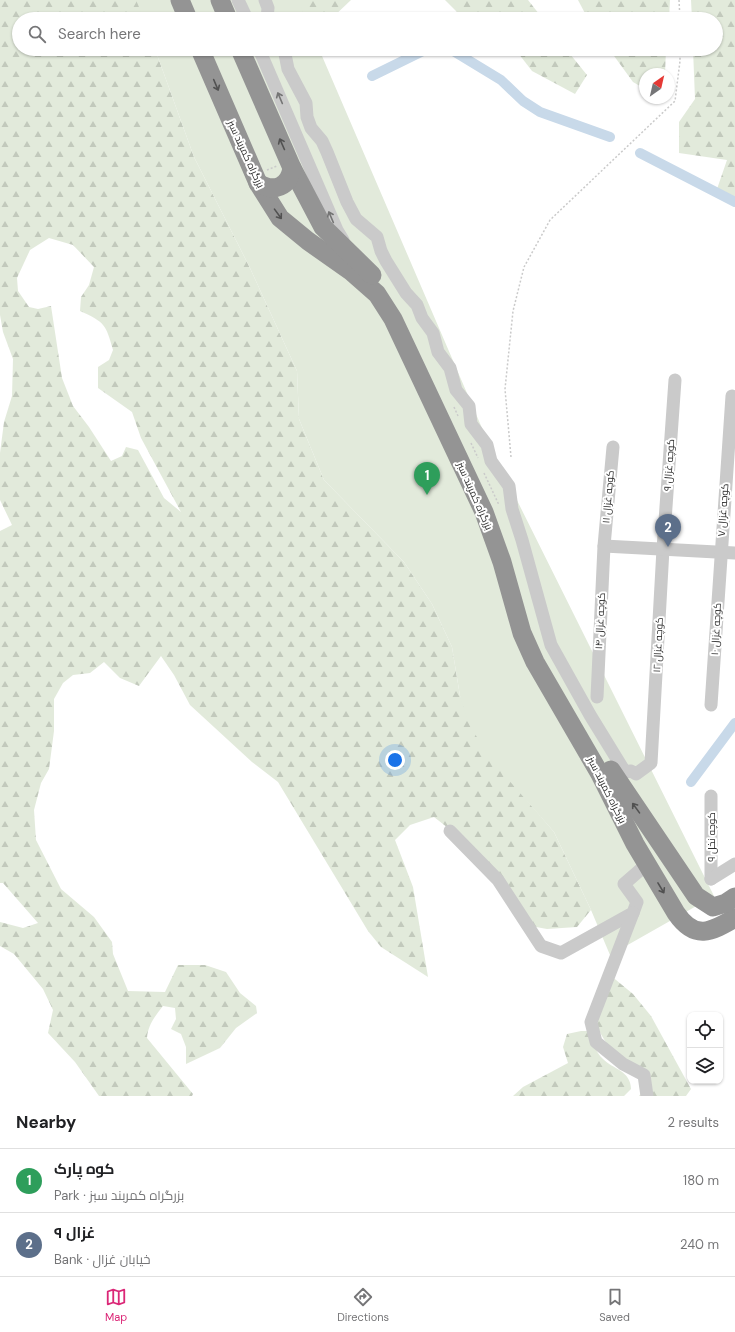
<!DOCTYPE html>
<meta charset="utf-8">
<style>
:root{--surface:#fff;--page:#f2f2f2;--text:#202124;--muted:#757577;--line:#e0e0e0;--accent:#db2777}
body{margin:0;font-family:"DM Sans",Cairo,sans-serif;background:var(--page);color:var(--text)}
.controls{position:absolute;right:12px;bottom:12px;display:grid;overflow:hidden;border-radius:8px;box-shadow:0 1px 3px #0004}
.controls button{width:36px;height:36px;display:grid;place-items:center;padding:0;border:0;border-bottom:1px solid var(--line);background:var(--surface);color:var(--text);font:20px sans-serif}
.compass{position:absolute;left:639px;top:68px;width:36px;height:36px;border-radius:50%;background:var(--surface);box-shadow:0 1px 3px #0004;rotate:34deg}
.you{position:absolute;left:395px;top:760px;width:14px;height:14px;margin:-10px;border:3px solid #fff;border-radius:50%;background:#1a73e8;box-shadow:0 0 0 6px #1a73e833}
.badge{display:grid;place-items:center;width:26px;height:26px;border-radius:50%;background:var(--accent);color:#fff;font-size:13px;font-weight:700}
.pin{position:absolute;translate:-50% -33px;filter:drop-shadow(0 1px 2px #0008)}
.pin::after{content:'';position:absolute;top:21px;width:14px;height:12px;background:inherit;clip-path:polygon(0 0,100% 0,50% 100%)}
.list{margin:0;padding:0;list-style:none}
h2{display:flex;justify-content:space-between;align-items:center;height:52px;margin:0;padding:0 16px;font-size:17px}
h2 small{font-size:13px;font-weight:400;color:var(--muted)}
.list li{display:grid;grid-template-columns:26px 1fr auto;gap:12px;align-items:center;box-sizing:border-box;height:64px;padding:0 16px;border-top:1px solid var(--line)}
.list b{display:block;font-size:15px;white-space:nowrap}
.list p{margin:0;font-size:13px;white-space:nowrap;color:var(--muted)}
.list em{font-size:13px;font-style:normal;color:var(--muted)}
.icon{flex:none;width:22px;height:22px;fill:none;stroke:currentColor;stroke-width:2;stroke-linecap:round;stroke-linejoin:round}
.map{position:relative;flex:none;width:735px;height:1096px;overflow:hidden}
.search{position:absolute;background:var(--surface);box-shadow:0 1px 3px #0004;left:12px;right:12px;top:12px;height:44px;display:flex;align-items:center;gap:10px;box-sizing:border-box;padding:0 14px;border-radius:22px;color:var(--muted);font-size:15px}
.sheet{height:180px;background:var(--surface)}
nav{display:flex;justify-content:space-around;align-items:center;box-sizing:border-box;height:56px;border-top:1px solid var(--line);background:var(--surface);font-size:11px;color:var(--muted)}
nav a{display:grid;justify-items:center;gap:2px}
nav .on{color:var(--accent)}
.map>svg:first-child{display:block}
</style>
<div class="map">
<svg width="735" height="1096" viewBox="0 0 735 1096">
<defs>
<pattern id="forest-firs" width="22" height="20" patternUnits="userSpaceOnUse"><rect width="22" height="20" fill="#e2eadb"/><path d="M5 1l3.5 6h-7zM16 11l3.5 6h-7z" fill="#c2c9bc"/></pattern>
</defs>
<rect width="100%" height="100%" fill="#fff"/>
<g fill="url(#forest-firs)" fill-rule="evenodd">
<path d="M0,0H138L144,19H19V49H155L194,157L250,268L297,371L299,419L324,480L404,562L432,604L452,647L460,696L525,798L554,832L591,910L577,927L547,929L525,925L471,846L434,817L410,825L395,840L413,887L428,977L381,947L368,931L278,782L252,762L190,705L174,675L161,656L139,686L120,678L104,662L90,673L73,675L63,683L54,699V731L49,769L41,783L34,810L36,840L61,889L94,917L112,942L113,954L128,991L165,992L178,965H205L226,972L240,993L256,1006L257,1013L236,1028L220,1048L186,1064V1047L181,1034L171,1029L176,1019L175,1008L163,1006C155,1016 148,1025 147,1038L193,1094L192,1096H99L75,1062L48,1033L53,1010L43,989L14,954L0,946V922L23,928L38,923L3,883H0V531L12,525L0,500V453L4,422L12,396L13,359L3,332L0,315ZM49,238L73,245L94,267L89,285L81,297L80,311C105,322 106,325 113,350L109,360L98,367V388L132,412L141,438L181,512L164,498L138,450L126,447L122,456L111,461L89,427L73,406L62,378L51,306L38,309L29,307L18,291L17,278L30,250Z"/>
<polygon points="288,0 351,0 331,19 294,19"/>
<polygon points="445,0 528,0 543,19 464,19"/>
<polygon points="578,0 670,0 669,19 588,19"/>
<polygon points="691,0 735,0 735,197 717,189 727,160 679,153 679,122 695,99 693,49 716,49 716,19 692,19"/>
<polygon points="515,49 566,49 587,75 575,94 532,71"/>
<polygon points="609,49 666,49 665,74 645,74 645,89 633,82"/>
<path d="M610,975L633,994L651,1016L691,1089L686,1096H639L642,1092V1082C628,1068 595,1037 596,1017C596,1009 607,984 610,975Z"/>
<path d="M581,1031H589C593,1040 595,1052 603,1059C613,1069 631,1071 631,1089L624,1096H513L523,1087L568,1063L563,1047L567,1034Z"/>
</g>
<g fill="#e2eadb">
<polygon points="136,0 298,0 306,19 144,19"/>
<polygon points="155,49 319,49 488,442 714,896 610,955 591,910 554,832 492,761 470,726 460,696 452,647 432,604 404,562 324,480 299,419 297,371 250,268 194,157"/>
</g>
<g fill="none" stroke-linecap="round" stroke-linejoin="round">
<g stroke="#c8d9e9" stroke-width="10">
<polyline points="450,49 501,80 523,101 540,112 610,137"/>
<polyline points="372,76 427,49"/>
<polyline points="640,153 735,202"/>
<polyline points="691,782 735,723"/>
</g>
<g stroke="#cacaca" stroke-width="1.5" stroke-dasharray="2 2" stroke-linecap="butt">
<polyline points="679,0 680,19"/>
<polyline points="267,170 277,166"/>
<polyline points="454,407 458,416"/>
<polyline points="471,443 478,458"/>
<polyline points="511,457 505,389 513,311 524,267 550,220 675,101 680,61 680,49"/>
<polyline points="484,473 499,505"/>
</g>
<g stroke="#cacaca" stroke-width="13">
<polyline points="238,0 247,19"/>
<polyline points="265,0 268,8 267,19"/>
<polyline points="259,49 337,230 343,240"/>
<polyline points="284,49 288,69 306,103 307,117 311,128 322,141 327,152 347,202 356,219 377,237 381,251 386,261 406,293 417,305 422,318 433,333 438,352 450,368 456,390 469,406 471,424 487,445 491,461 509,486 512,509 522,540 551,645 590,715 625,772 631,771 636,774 651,763 663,549 675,380"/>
<polyline points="604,546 735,553"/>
<polyline points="597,697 604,546 613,447"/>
<polyline points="711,705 732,396"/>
<polyline points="450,831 498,880 541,946 561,953 633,913 637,902 624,884 647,864"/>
<polyline points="711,879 711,796"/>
<polyline points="711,879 735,864"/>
<polyline points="633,913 591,1022 596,1042 623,1064 644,1075 647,1096"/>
</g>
<g stroke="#949494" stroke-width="19">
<polyline points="180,0 188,19"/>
<polyline points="220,0 228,19"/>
<path d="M200,49L258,183L280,218L308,241L352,272L377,294L393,319L484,512L502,562L522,633L535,662L600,774L635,844L676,913C695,941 711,932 735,918"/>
<polyline points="240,49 292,168 323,227 372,275"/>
<path d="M258,183C274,193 289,187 292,168"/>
<polyline points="611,770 696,896 713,907 726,903 735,897"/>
</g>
</g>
<defs><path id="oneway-shaft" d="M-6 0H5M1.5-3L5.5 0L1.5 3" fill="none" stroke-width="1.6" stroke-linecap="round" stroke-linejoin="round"/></defs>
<g stroke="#515151">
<use href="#oneway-shaft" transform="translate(216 85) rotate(67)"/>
<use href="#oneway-shaft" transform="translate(282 144) rotate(-114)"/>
<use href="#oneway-shaft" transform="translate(278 214) rotate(54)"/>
<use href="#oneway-shaft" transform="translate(636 808) rotate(-126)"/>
<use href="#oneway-shaft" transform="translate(661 888) rotate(59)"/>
</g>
<g stroke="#747474">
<use href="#oneway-shaft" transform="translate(280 98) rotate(-113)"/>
<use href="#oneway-shaft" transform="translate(331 217) rotate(-113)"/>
</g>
<g text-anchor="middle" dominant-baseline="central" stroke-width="4" stroke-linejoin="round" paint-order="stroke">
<g font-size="10" fill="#2d2d2d" stroke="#fff">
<text transform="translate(246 154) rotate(65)">بزرگراه کمربند سبز</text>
<text transform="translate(669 465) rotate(-86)">کوچه غزال ۹</text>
<text transform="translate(475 496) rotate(66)">بزرگراه کمربند سبز</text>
<text transform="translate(608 497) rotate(-85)">کوچه غزال ۱۱</text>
<text transform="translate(723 510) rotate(-86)">کوچه غزال ۷</text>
<text transform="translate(600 621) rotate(-87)">کوچه غزال ۱۴</text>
<text transform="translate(716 629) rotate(-87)">کوچه غزال ۱۰</text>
<text transform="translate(658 645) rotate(-87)">کوچه غزال ۱۲</text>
<text transform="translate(607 790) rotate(63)">بزرگراه کمربند سبز</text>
<text transform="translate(711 837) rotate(-90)">کوچه نخل ۹</text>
</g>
</g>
</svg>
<div class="controls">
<button><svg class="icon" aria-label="locate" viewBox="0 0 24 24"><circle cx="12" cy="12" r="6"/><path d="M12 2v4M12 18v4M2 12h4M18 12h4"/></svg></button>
<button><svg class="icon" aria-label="layers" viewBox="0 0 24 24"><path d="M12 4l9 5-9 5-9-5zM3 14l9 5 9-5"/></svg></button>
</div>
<svg class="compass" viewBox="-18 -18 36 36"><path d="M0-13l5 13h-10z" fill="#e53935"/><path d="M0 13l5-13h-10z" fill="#757577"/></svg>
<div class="you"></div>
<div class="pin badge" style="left:427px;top:495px;background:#2e9e5b">1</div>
<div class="pin badge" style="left:668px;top:547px;background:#5c6f8a">2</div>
<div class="search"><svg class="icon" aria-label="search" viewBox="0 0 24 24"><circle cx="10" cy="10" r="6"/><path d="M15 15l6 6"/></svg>Search here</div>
</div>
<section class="sheet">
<h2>Nearby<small>2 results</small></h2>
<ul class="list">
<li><span class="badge" style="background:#2e9e5b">1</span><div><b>کوه پارک</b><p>Park · بزرگراه کمربند سبز</p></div><em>180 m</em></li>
<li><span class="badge" style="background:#5c6f8a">2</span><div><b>غزال ۹</b><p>Bank · خیابان غزال</p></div><em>240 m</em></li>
</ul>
</section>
<nav>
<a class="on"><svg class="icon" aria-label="map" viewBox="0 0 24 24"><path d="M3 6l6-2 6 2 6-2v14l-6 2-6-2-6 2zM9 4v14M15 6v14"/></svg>Map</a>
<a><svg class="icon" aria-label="directions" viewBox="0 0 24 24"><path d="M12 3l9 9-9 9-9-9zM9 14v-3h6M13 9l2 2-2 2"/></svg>Directions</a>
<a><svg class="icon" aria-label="saved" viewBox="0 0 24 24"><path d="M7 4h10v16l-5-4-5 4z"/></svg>Saved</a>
</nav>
